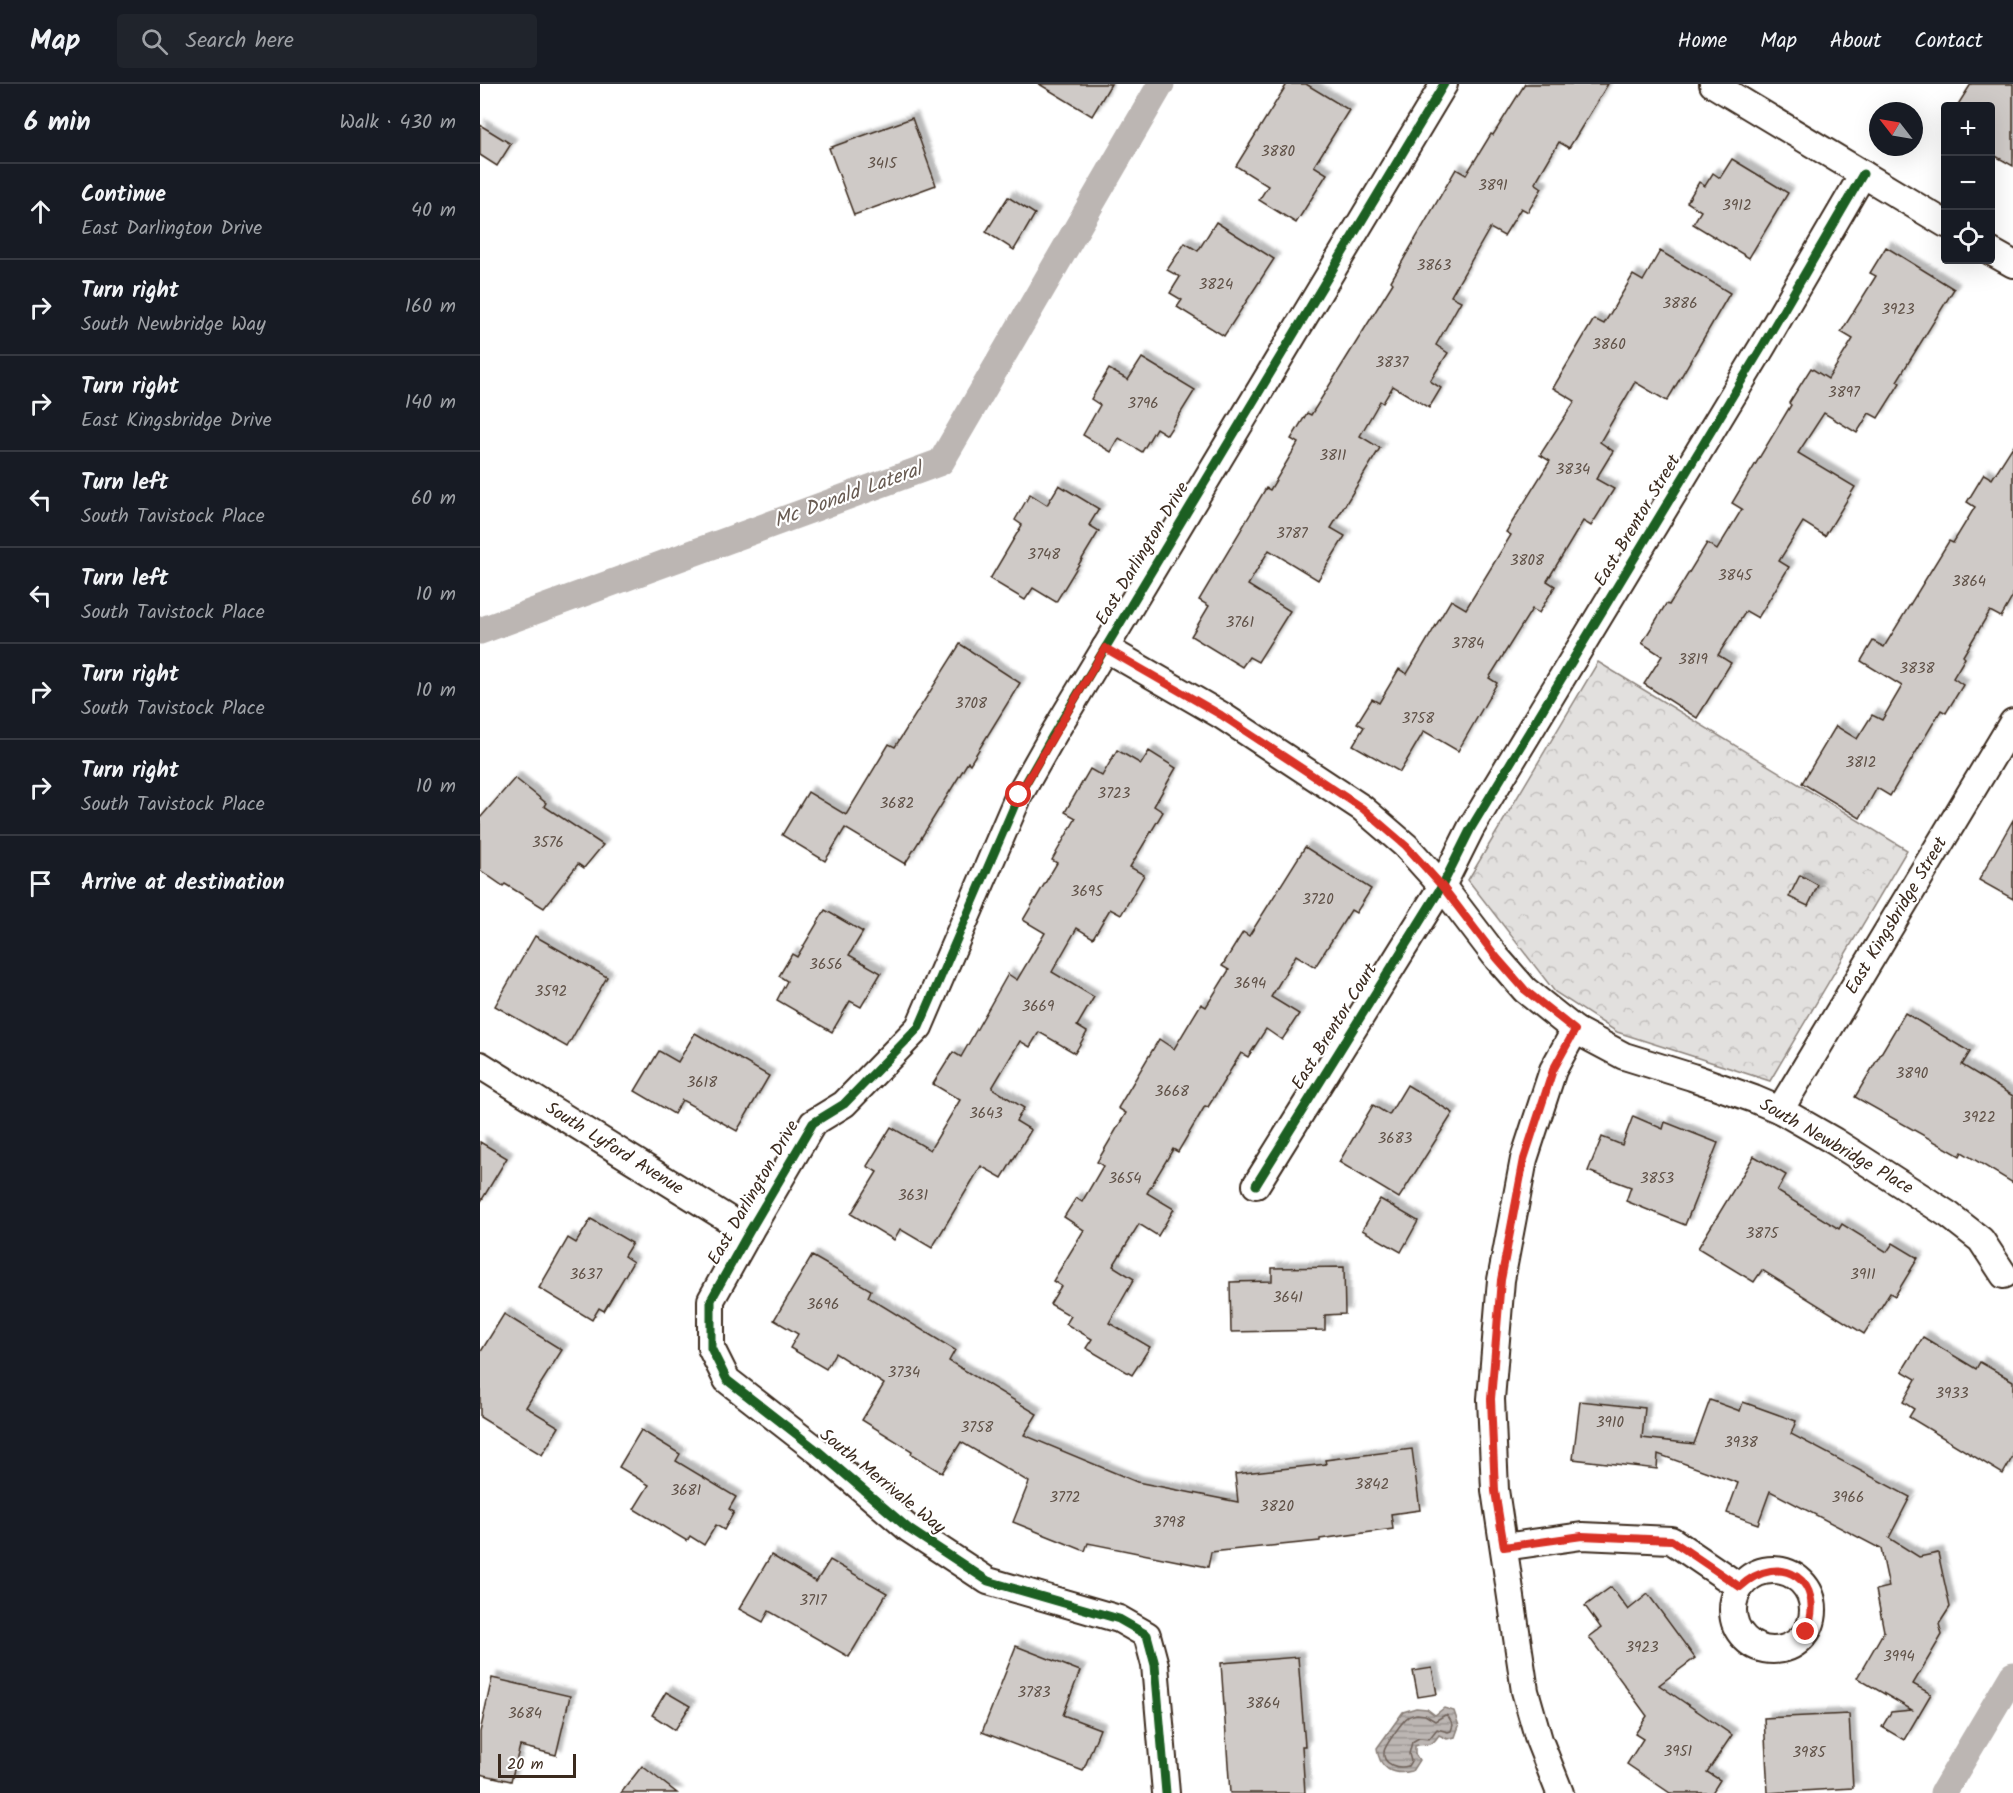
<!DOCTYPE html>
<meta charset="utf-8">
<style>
:root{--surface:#171b24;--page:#20242c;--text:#f1f3f6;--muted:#9ea1a6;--line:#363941}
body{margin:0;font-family:Kalam,sans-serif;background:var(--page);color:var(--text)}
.controls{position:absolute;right:18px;top:18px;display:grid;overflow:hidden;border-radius:6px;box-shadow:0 6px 24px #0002}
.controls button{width:54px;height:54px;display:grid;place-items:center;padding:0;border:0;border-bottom:2px solid var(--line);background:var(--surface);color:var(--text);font:30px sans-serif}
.compass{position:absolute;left:1389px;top:18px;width:54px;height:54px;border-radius:50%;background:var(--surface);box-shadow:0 6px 24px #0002;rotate:301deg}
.scale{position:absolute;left:18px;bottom:15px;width:78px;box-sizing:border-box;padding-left:6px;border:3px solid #3b2a1e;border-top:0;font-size:16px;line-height:21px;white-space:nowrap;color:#3b2a1e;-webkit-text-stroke:4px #fff;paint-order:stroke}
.stop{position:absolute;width:18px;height:18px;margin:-14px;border:4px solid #d93025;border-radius:50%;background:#fff}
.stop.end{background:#d93025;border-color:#fff;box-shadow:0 2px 6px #0008}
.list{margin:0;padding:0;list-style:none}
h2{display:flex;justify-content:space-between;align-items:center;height:78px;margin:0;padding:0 24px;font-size:26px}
h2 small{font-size:20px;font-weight:400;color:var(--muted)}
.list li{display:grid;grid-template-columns:39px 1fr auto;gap:18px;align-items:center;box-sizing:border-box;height:96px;padding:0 24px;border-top:2px solid var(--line)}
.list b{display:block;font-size:22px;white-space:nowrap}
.list p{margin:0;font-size:20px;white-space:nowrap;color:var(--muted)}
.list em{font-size:20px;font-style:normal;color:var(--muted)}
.icon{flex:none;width:33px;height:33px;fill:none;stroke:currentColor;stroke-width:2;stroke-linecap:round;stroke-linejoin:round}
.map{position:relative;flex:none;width:1533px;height:1709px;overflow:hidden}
header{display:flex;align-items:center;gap:36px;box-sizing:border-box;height:84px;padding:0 30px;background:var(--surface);border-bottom:2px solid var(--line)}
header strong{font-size:28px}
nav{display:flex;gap:33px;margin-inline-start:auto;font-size:21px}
.search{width:420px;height:54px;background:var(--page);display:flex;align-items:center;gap:15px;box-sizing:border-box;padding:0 21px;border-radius:6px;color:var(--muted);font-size:22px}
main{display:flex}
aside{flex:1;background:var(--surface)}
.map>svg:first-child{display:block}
</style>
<header>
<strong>Map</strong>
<div class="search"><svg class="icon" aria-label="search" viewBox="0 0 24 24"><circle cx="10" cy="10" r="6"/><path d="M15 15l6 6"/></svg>Search here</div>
<nav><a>Home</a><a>Map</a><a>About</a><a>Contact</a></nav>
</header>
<main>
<aside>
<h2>6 min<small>Walk · 430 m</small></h2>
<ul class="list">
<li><svg class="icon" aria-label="ahead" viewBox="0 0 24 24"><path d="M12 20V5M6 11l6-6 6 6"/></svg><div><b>Continue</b><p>East Darlington Drive</p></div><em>40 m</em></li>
<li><svg class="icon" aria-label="right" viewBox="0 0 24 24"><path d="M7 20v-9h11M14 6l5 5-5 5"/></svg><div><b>Turn right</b><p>South Newbridge Way</p></div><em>160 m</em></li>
<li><svg class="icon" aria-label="right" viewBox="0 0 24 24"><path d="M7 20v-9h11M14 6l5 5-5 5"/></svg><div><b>Turn right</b><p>East Kingsbridge Drive</p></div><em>140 m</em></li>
<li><svg class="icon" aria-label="left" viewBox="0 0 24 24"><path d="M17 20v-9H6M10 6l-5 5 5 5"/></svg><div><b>Turn left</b><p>South Tavistock Place</p></div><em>60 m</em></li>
<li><svg class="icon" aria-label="left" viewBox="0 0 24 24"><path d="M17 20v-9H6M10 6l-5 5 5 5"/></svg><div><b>Turn left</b><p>South Tavistock Place</p></div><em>10 m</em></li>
<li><svg class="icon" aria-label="right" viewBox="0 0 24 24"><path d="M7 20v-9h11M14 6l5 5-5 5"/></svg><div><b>Turn right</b><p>South Tavistock Place</p></div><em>10 m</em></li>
<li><svg class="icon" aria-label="right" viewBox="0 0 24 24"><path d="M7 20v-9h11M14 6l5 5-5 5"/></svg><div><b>Turn right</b><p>South Tavistock Place</p></div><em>10 m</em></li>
<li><svg class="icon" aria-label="arrive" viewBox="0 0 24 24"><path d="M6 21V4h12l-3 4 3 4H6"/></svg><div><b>Arrive at destination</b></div></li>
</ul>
</aside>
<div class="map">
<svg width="1533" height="1709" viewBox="0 0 1533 1709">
<defs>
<pattern id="forest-crowns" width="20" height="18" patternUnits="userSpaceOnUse" patternTransform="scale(1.5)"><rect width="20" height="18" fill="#e2e0de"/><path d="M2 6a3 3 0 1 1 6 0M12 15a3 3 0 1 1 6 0" fill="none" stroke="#c3c0be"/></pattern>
<pattern id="water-rules" width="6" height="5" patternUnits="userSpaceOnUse" patternTransform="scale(1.5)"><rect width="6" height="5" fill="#bcb6b3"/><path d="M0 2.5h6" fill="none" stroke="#9a9491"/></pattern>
<filter id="shadow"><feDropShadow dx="5.5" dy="-5.5" stdDeviation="1.5" flood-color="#0004"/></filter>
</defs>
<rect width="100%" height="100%" fill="#fff"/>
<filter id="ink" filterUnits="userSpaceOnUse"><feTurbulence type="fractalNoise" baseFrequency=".0167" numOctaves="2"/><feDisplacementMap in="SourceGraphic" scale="12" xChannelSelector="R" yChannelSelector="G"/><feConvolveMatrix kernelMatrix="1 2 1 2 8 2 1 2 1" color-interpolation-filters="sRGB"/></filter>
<g filter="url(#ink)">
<polygon fill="url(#forest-crowns)" stroke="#8e857e" stroke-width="1.5" points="1118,578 1427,766 1290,997 1137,948 1075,908 988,796"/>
<path fill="url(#water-rules)" stroke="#887e77" stroke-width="1.5" d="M936,1624L947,1625L955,1631L964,1624L974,1627L979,1642L975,1653L967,1655L959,1651C948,1667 948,1657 935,1662V1670L939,1676L932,1687C913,1692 899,1685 897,1664L923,1628Z"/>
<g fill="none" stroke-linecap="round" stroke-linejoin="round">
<path stroke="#6f625a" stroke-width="1.5" d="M937,1630L945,1631L955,1637L965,1631L968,1632L973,1641L971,1647L968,1648L957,1645L949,1655L939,1654L932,1658L929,1670L931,1677L928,1682C919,1685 902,1681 904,1668C904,1663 923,1636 928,1633C929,1632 936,1630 937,1630Z"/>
<g stroke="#bcb6b3" stroke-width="27">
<polyline points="0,547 461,378 681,0"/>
<polyline points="1463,1709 1533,1591"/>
</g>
</g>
<g fill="#cfcac7" stroke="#3b2a1e" stroke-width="1.5" filter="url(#shadow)">
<polygon points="559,0 631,0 612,32"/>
<polygon points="807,0 826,0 869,26 834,82 847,90 816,139 779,116 788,102 756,82"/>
<polygon points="1045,0 1128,0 1089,64 1079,58 1055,99 1062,104 1048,128 1041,124 1024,152 1010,144 971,212 981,217 956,261 968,269 950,297 961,304 949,324 913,302 903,319 900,317 880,352 900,364 851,444 865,452 838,496 789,466 768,501 810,527 778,578 769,573 762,583 711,552 729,522 719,516 786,404 790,406 818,359 811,355 827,329 831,331 913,199 911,197 976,85 986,91 1011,50 1013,51"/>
<polygon points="1491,0 1533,0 1533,82 1510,69 1510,22 1477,22"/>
<polygon points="432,34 456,101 374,131 349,64"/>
<polygon points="0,41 31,60 17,82 0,71"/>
<polygon points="1252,75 1308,109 1269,174 1213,140 1221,127 1207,118 1219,98 1225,102 1233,89 1240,94"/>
<polygon points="528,113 555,130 534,166 506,148"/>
<polygon points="736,138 794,175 744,252 697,223 702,216 690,209 700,193 687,186 705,159 718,167"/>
<polygon points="1406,163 1474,205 1417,297 1420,299 1398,334 1389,329 1377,349 1344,329 1318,369 1375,403 1345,452 1323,438 1299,477 1309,483 1278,534 1266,527 1238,571 1251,579 1217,634 1164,600 1182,572 1162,559 1186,520 1189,521 1227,459 1237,466 1262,425 1252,419 1311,321 1309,319 1331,284 1348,295 1373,255 1361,248 1396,192 1390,189"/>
<polygon points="1180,167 1250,209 1187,317 1155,298 1120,358 1133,367 1116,395 1134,405 1111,442 1103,437 1067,497 1075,502 1059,529 1052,525 1009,594 1017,599 978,667 944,647 920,688 873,661 884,643 877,639 892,615 899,619 919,585 927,590 971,516 986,525 1031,451 1026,448 1070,377 1060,371 1095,317 1073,304 1114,235 1124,240 1153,191 1163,197"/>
<polygon points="662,274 715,306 687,351 676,344 662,368 639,354 631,368 603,351 620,321 611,315 629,285 648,296"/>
<polygon points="1533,362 1533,512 1521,533 1510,527 1483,572 1485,574 1473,594 1483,601 1466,629 1461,626 1410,712 1397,704 1380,734 1322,699 1356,642 1377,655 1392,631 1402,636 1422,602 1381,577 1393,557 1404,563 1469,457 1473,459 1495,423 1487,418 1504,390 1512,395"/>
<polygon points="579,401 619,425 609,441 619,447 576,518 553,504 545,516 510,495 542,441 535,436 550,410 567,421"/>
<polygon points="480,560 540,599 490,680 488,678 425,780 365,744 345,777 302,751 328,708 366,731 409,660 415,663"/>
<polygon points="637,666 661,680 669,667 696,684 674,722 683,728 650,783 664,791 641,831 630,825 613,854 597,844 572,888 614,913 597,942 607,948 595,969 559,948 550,963 540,957 512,1004 544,1024 536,1037 551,1046 522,1094 501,1082 452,1164 420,1145 414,1156 371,1130 397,1088 387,1082 411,1043 450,1066 480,1016 453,1000 473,968 481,973 528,890 537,896 565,849 543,836 577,779 572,776 596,734 585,728 610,685 622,692"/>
<polygon points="35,694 66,719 64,722 123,761 104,784 98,780 64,824 25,800 23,802 0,786 0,734"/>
<polygon points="1533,736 1533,815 1499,796"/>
<polygon points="825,763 891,805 876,829 871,826 835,883 816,871 791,913 819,930 802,956 786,945 768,973 761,969 728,1023 725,1022 698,1068 693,1065 667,1109 694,1125 678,1152 659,1140 633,1182 654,1195 629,1239 670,1263 652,1291 606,1264 612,1255 586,1240 591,1232 570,1220 581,1202 573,1197 604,1146 584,1133 596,1114 602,1118 623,1082 617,1078 646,1029 638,1024 679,955 694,965 721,920 726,923 749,886 742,882 763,848 769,852"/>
<polygon points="1320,791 1338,801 1328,822 1309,813"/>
<polygon points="345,826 383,848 369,871 401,889 381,923 370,917 352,948 297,916 307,897 299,892 312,870 317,873"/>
<polygon points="55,852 127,893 87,963 15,922"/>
<polygon points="1425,929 1490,968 1482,981 1533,1012 1533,1099 1482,1068 1480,1072 1375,1013"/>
<polygon points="215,949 289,992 257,1047 202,1016 194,1030 155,1007 179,967 198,978"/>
<polygon points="927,1001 973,1029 919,1114 859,1078 893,1021 909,1031"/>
<polygon points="1153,1032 1183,1045 1185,1038 1238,1059 1205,1141 1146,1117 1151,1103 1108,1087 1122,1053 1142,1061"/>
<polygon points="0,1058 27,1074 0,1119"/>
<polygon points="1274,1072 1306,1091 1297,1107 1359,1145 1362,1140 1407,1168 1413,1159 1438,1174 1415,1212 1410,1209 1384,1250 1282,1186 1274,1198 1218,1164"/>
<polygon points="900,1115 938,1137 921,1168 882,1146"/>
<polygon points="111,1135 152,1159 144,1172 153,1178 124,1227 119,1224 112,1236 59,1204 88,1154 96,1159"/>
<polygon points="332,1172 391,1206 388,1213 475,1266 469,1277 557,1330 544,1351 657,1398 758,1418 755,1390 846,1380 845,1376 932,1365 940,1426 911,1430 913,1445 840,1455 840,1457 731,1468 728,1483 608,1459 605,1467 533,1438 549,1398 481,1358 462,1389 431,1370 432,1367 382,1336 404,1300 355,1269 346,1285 310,1264 318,1250 294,1236"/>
<polygon points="864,1183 865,1230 845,1231 845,1246 751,1248 750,1198 792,1197 792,1184"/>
<polygon points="24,1230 82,1266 46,1323 79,1343 62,1371 0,1333 0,1269"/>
<polygon points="1443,1253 1496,1285 1500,1278 1533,1297 1533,1372 1523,1390 1429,1333 1434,1325 1423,1318 1436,1295 1422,1287"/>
<polygon points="1230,1316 1260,1327 1263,1318 1316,1337 1311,1350 1430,1413 1409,1454 1439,1473 1458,1469 1470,1523 1459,1540 1462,1551 1433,1600 1451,1610 1424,1656 1402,1643 1411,1628 1432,1626 1377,1594 1404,1547 1396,1506 1409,1503 1401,1465 1290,1407 1278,1440 1247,1429 1258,1399 1178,1370 1177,1385 1093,1375 1100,1317 1165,1324 1162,1354 1214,1360"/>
<polygon points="161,1346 200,1370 196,1377 256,1413 249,1425 254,1428 244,1446 236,1441 224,1461 210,1452 207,1457 154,1425 169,1401 139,1383"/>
<polygon points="291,1471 336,1498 350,1476 407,1509 369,1573 289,1527 283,1538 259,1525"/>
<polygon points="1131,1503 1148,1526 1168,1510 1215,1574 1179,1601 1252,1651 1227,1688 1240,1696 1232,1709 1190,1709 1147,1680 1163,1655 1155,1650 1167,1632 1109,1553 1121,1544 1105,1522"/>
<polygon points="536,1562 600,1587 583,1631 620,1645 603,1687 502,1648"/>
<polygon points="818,1573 825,1662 822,1662 825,1709 750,1709 741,1579"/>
<polygon points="952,1584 957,1610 938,1613 933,1587"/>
<polygon points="12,1594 90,1612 76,1671 40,1662 31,1697 0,1690 0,1648"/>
<polygon points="186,1608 210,1622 195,1646 172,1631"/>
<polygon points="1369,1630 1373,1704 1288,1709 1284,1634"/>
<polygon points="162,1682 197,1709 141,1709"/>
</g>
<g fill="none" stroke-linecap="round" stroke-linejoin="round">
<defs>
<g id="minor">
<polyline points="1233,0 1466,140"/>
<polyline points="1510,167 1533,180"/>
<polyline points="625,564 741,631 882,724 926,762 962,802 1017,874 1045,906 1095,946 1144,972 1212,993 1274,1015 1300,1026 1354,1057 1469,1131 1501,1156 1524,1191"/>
<polyline points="0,981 269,1148"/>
<polyline points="1300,1026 1533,638"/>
<polyline points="776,1101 962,802 991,744 1282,263 1383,90"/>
<polyline points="1024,1463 1102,1452 1191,1456 1260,1503"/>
<circle cx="1293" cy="1526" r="40"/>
<polyline points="686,1709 675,1581 667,1551 639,1535 508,1497 429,1445 338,1367 247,1296 231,1264 231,1216 269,1148 333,1039 364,1020 439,943 539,711 573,651 964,0"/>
<polyline points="1080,1709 1059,1656 1045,1607 1015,1406 1011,1315 1021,1196 1044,1075 1073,986 1095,946"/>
</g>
</defs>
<use href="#minor" stroke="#3b2a1e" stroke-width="30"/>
<use href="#minor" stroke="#fff" stroke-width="26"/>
<defs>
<g id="cycleway">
<polyline points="776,1101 962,802 991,744 1282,263 1383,90"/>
<polyline points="686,1709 675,1581 667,1551 639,1535 508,1497 429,1445 338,1367 247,1296 231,1264 231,1216 269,1148 333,1039 364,1020 439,943 539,711 573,651 964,0"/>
</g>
</defs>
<use href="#cycleway" stroke="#fff" stroke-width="13"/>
<use href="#cycleway" stroke="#1b5e20" stroke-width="9"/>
</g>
</g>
<g fill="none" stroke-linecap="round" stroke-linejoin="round" filter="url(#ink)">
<path stroke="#d93025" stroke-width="8" d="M539,711L625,564L741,631L882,724L926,762L962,802L1017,874L1045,906L1095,946L1073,986L1044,1075L1021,1196L1011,1315L1015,1407L1024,1463L1102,1452L1191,1456L1260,1503C1301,1465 1348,1498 1326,1548"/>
</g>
<g text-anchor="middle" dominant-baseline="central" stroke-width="4.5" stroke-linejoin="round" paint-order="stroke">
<g font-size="15" fill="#605248">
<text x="798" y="68">3880</text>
<text x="402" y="80">3415</text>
<text x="1013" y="102">3891</text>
<text x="1257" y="122">3912</text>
<text x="954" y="182">3863</text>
<text x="736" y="201">3824</text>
<text x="1200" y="220">3886</text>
<text x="1418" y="226">3923</text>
<text x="1129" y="261">3860</text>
<text x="912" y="279">3837</text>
<text x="1364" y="309">3897</text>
<text x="663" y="320">3796</text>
<text x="853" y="372">3811</text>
<text x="1093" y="386">3834</text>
<text x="812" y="450">3787</text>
<text x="564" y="471">3748</text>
<text x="1047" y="477">3808</text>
<text x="1255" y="492">3845</text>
<text x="1489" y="498">3864</text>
<text x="760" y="539">3761</text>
<text x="988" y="560">3784</text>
<text x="1213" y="576">3819</text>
<text x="1437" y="585">3838</text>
<text x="491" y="620">3708</text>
<text x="938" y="635">3758</text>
<text x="1381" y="679">3812</text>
<text x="634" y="710">3723</text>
<text x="417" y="720">3682</text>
<text x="68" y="759">3576</text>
<text x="607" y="808">3695</text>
<text x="838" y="816">3720</text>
<text x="346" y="881">3656</text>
<text x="770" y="900">3694</text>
<text x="71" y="908">3592</text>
<text x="558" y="923">3669</text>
<text x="1432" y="990">3890</text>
<text x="222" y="999">3618</text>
<text x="692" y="1008">3668</text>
<text x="506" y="1030">3643</text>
<text x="1499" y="1034">3922</text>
<text x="915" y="1055">3683</text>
<text x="645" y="1095">3654</text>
<text x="1177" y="1095">3853</text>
<text x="433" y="1112">3631</text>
<text x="1282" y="1150">3875</text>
<text x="106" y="1191">3637</text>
<text x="1383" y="1191">3911</text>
<text x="808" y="1214">3641</text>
<text x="343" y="1221">3696</text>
<text x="424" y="1289">3734</text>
<text x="1472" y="1310">3933</text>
<text x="1130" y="1339">3910</text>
<text x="497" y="1344">3758</text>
<text x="1261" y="1359">3938</text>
<text x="892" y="1401">3842</text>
<text x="206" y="1407">3681</text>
<text x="585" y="1414">3772</text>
<text x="1368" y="1414">3966</text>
<text x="797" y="1423">3820</text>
<text x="689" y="1439">3798</text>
<text x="333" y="1517">3717</text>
<text x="1162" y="1564">3923</text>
<text x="1419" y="1573">3994</text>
<text x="554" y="1609">3783</text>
<text x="783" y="1620">3864</text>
<text x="45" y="1630">3684</text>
<text x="1198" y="1668">3951</text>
<text x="1329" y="1669">3985</text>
</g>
<g font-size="18" fill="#3b2a1e" stroke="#fff">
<text transform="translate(1158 437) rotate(-59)">East Brentor Street</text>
<text transform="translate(663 470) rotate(-59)">East Darlington Drive</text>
<text transform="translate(1417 832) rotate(-59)">East Kingsbridge Street</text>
<text transform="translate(855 943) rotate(-58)">East Brentor Court</text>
<text transform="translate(1356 1063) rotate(30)">South Newbridge Place</text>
<text transform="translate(134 1065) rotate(32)">South Lyford Avenue</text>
<text transform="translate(274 1109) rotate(-60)">East Darlington Drive</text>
<text transform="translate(402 1398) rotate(39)">South Merrivale Way</text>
</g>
<g font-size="20" font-style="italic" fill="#685b52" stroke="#fff">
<text transform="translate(368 412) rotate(-20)">Mc Donald Lateral</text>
</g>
</g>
</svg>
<div class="controls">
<button>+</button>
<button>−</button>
<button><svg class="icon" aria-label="locate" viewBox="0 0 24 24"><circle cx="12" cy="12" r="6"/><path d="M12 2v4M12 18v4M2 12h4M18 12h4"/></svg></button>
</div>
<svg class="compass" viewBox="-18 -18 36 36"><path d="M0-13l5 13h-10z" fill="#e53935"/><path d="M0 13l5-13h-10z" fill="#9ea1a6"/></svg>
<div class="scale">20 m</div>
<div class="stop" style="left:539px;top:711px"></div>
<div class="stop end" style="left:1326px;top:1548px"></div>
</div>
</main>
